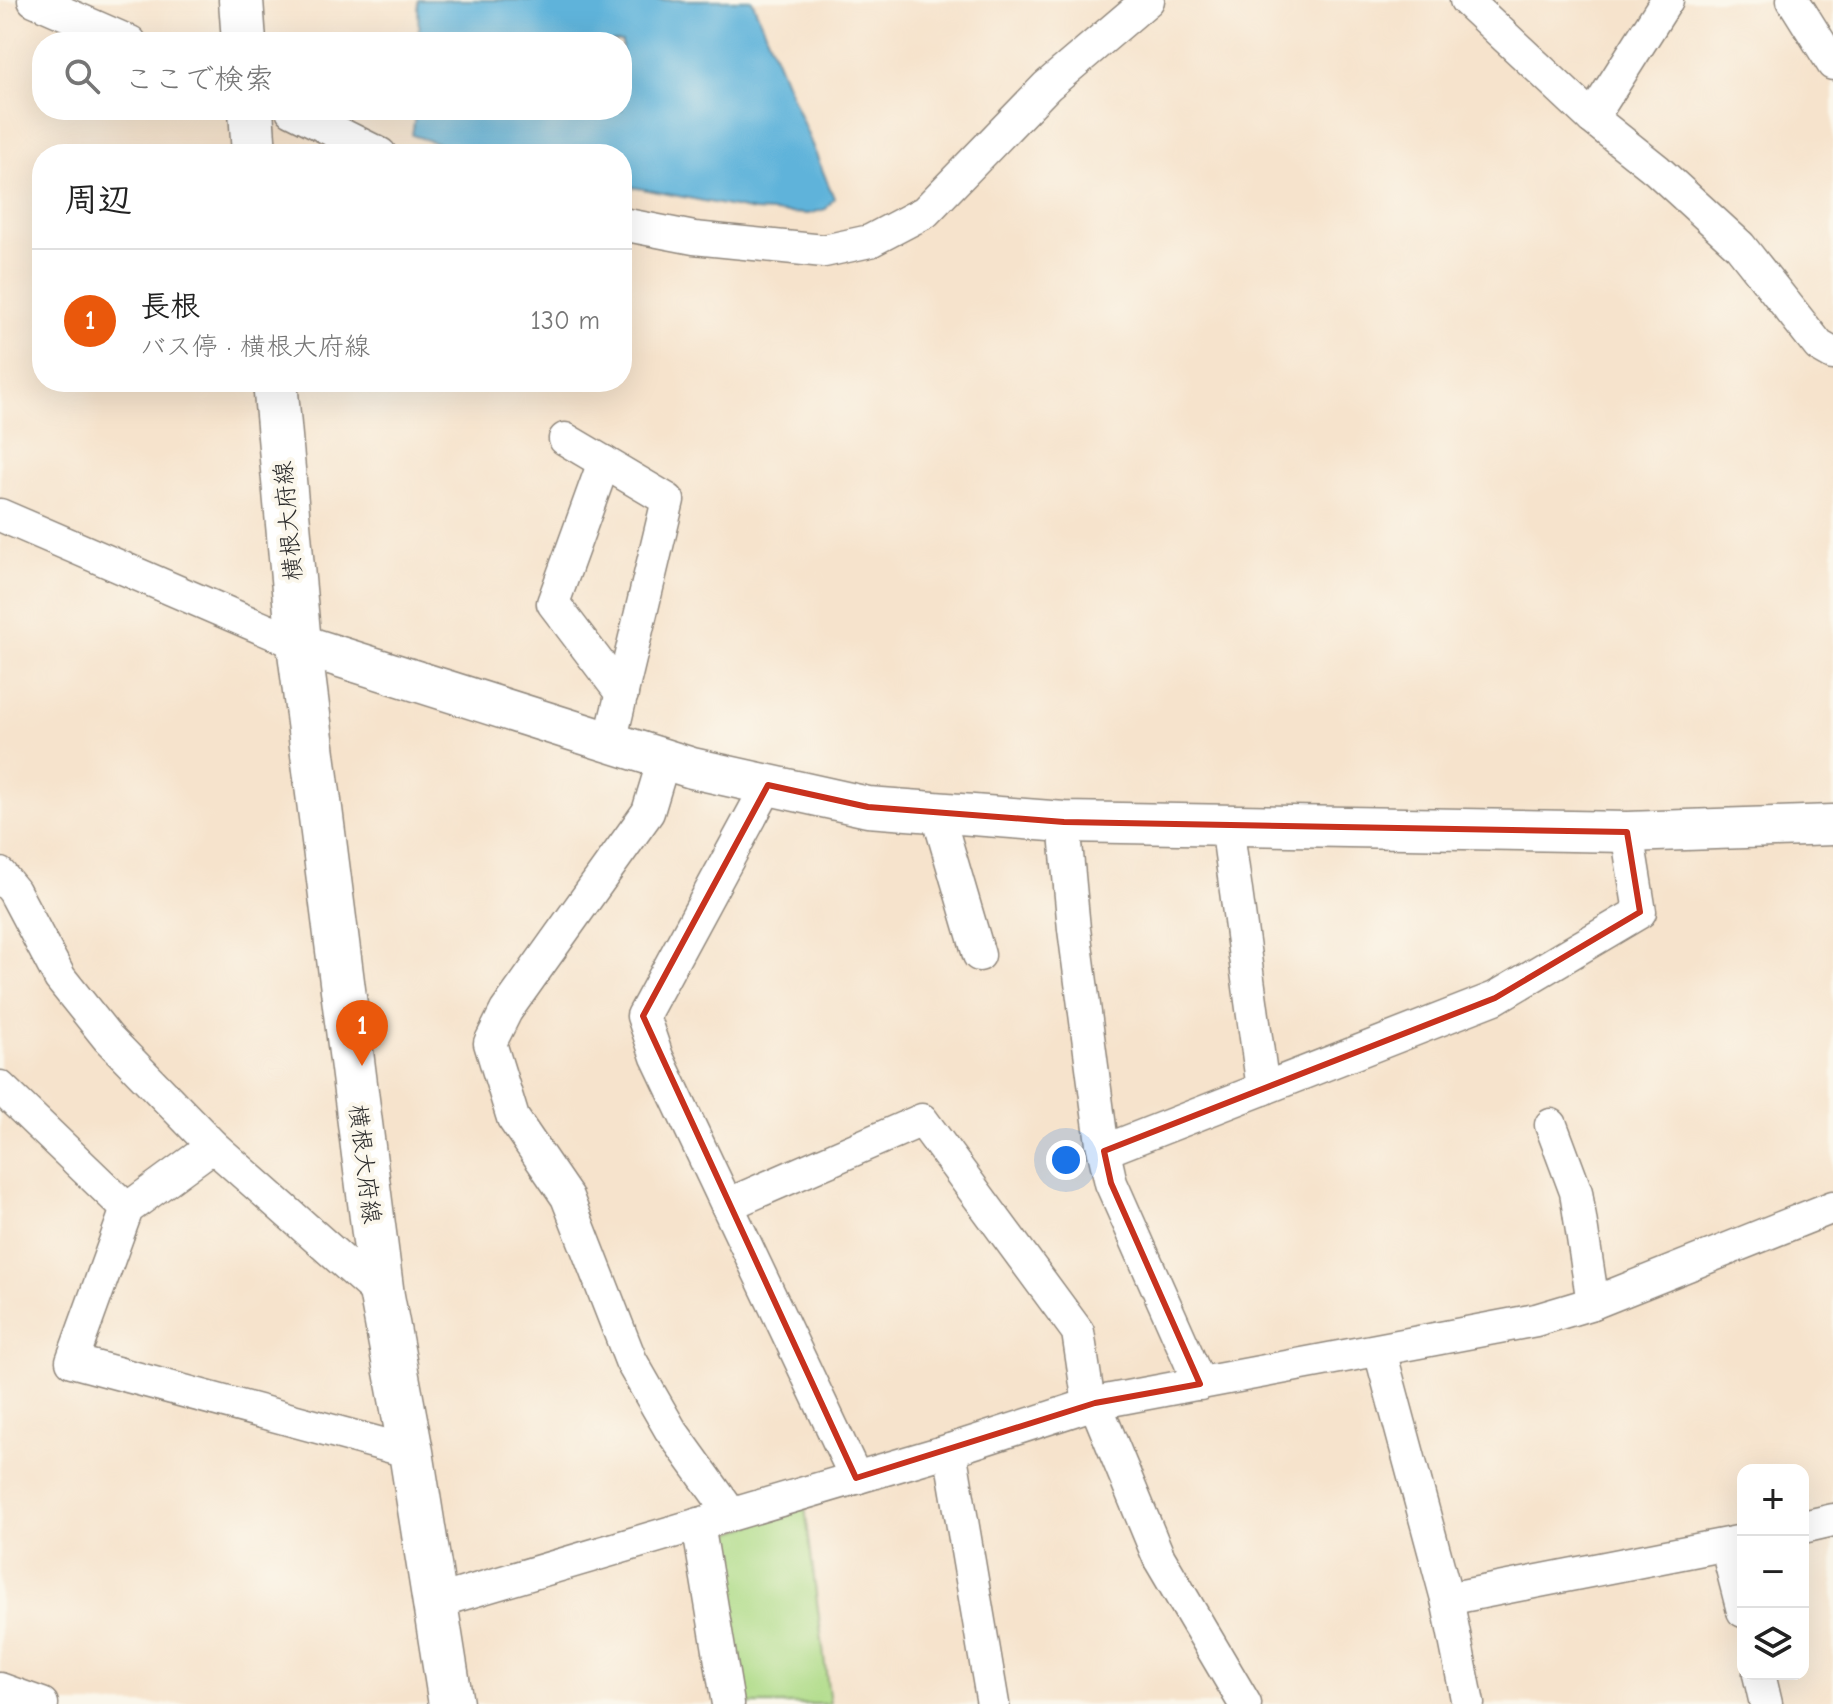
<!DOCTYPE html>
<html lang="ja">
<meta charset="utf-8">
<style>
:root{--surface:#fff;--page:#f2f2f2;--text:#222;--muted:#767676;--line:#e0e0e0;--accent:#ea580c}
body{margin:0;font-family:"Comic Neue","Klee One",sans-serif;background:var(--page);color:var(--text)}
.controls{position:absolute;right:24px;bottom:24px;display:grid;overflow:hidden;border-radius:16px;box-shadow:0 8px 32px #0002}
.controls button{width:72px;height:72px;display:grid;place-items:center;padding:0;border:0;border-bottom:2px solid var(--line);background:var(--surface);color:var(--text);font:40px sans-serif}
.you{position:absolute;left:1066px;top:1160px;width:28px;height:28px;margin:-20px;border:6px solid #fff;border-radius:50%;background:#1a73e8;box-shadow:0 0 0 12px #1a73e833}
.badge{display:grid;place-items:center;width:52px;height:52px;border-radius:50%;background:var(--accent);color:#fff;font-size:26px;font-weight:700}
.pin{position:absolute;translate:-50% -66px;filter:drop-shadow(0 2px 4px #0008)}
.pin::after{content:'';position:absolute;top:42px;width:28px;height:24px;background:inherit;clip-path:polygon(0 0,100% 0,50% 100%)}
.list{margin:0;padding:0;list-style:none}
h2{display:flex;justify-content:space-between;align-items:center;height:104px;margin:0;padding:0 32px;font-size:34px}
h2 small{font-size:26px;font-weight:400;color:var(--muted)}
.list li{display:grid;grid-template-columns:52px 1fr auto;gap:24px;align-items:center;box-sizing:border-box;height:144px;padding:0 32px;border-top:2px solid var(--line)}
.list b{display:block;font-size:30px;white-space:nowrap}
.list p{margin:0;font-size:26px;white-space:nowrap;color:var(--muted)}
.list em{font-size:26px;font-style:normal;color:var(--muted)}
.icon{flex:none;width:44px;height:44px;fill:none;stroke:currentColor;stroke-width:2;stroke-linecap:round;stroke-linejoin:round}
.map{position:relative;flex:none;width:1833px;height:1704px;overflow:hidden}
.search{position:absolute;background:var(--surface);box-shadow:0 8px 32px #0002;left:32px;top:32px;width:600px;height:88px;display:flex;align-items:center;gap:20px;box-sizing:border-box;padding:0 28px;border-radius:32px;color:var(--muted);font-size:30px}
.panel{position:absolute;background:var(--surface);box-shadow:0 8px 32px #0002;left:32px;top:144px;width:600px;height:248px;border-radius:32px}
.map>svg:first-child{display:block}
</style>
<div class="map">
<svg width="1833" height="1704" viewBox="0 0 1833 1704">
<rect width="100%" height="100%" fill="#fbf7ec"/>
<filter id="ink" filterUnits="userSpaceOnUse"><feTurbulence type="fractalNoise" baseFrequency=".0125" numOctaves="2"/><feDisplacementMap in="SourceGraphic" scale="16" xChannelSelector="R" yChannelSelector="G"/><feConvolveMatrix kernelMatrix="1 2 1 2 8 2 1 2 1" color-interpolation-filters="sRGB"/></filter>
<filter id="wash" filterUnits="userSpaceOnUse"><feTurbulence type="fractalNoise" baseFrequency=".006" numOctaves="4" result="noise"/><feDisplacementMap in="SourceGraphic" scale="32" xChannelSelector="R" yChannelSelector="G"/><feGaussianBlur stdDeviation="1.8" result="paint"/><feColorMatrix in="noise" values="0 0 0 0 0 0 0 0 0 0 0 0 0 0 0 0 0 1.4 0 .05"/><feComposite in="paint" operator="in"/></filter>
<g filter="url(#wash)">
<rect width="100%" height="100%" fill="#f6e3cc"/>
<polygon fill="#aedb87" stroke="#6c8359" stroke-width="2" points="805,1507 830,1704 740,1704 712,1539"/>
<polygon fill="#5eb3da" stroke="#446f82" stroke-width="2" points="418,0 752,0 834,198 826,209 808,214 754,211 622,185 622,154 472,154 412,135 416,110 622,110 622,42 419,42"/>
</g>
<g filter="url(#ink)">
<g fill="none" stroke-linecap="round" stroke-linejoin="round">
<defs>
<g id="minor">
<polyline points="34,0 130,42"/>
<polyline points="1466,0 1592,118 1657,170 1740,246 1819,346 1833,354"/>
<polyline points="1793,0 1833,64"/>
<polyline points="292,110 380,154"/>
<polyline points="1592,118 1667,0"/>
<polyline points="622,224 694,238 824,251 870,241 925,212 1047,86 1148,0"/>
<polyline points="565,439 668,500 610,742"/>
<polyline points="604,462 553,603 622,694"/>
<polyline points="0,515 299,644"/>
<polyline points="664,759 648,812 506,1011 490,1043 513,1118 567,1197 631,1361 670,1429 724,1504 726,1516"/>
<polyline points="768,785 643,1016 657,1057 856,1478"/>
<polyline points="937,812 979,955"/>
<polyline points="1064,822 1074,929 1102,1143 1111,1183 1200,1384"/>
<polyline points="1227,825 1263,1089"/>
<polyline points="0,874 14,891 60,978 108,1038 213,1146 382,1296"/>
<polyline points="0,1087 127,1209"/>
<polyline points="1551,1125 1576,1192 1593,1303"/>
<polyline points="213,1146 127,1209 72,1361 411,1452"/>
<polyline points="1104,1151 1495,998 1640,912 1627,832"/>
<polyline points="727,1205 922,1120 1078,1332 1089,1404"/>
<polyline points="1380,1351 1447,1599 1468,1704"/>
<polyline points="1095,1403 1159,1558 1245,1704"/>
<polyline points="950,1450 993,1704"/>
<polyline points="698,1524 728,1704"/>
<polyline points="1803,1527 1833,1520"/>
<polyline points="1726,1545 1743,1611"/>
<polyline points="1447,1599 1743,1541"/>
<polyline points="435,1602 950,1450 1095,1403 1536,1320 1593,1303 1833,1207"/>
<polyline points="1759,1674 1766,1704"/>
<polyline points="0,1689 42,1704"/>
</g>
<polyline id="tertiary" points="299,644 692,768 868,807 1064,822 1627,832 1833,825"/>
<g id="secondary">
<polyline points="241,0 244,42"/>
<polyline points="251,110 254,154"/>
<polyline points="275,382 299,644 382,1296 411,1452 451,1704"/>
</g>
</defs>
<use href="#minor" stroke="#90877c" stroke-width="35"/>
<use href="#tertiary" stroke="#90877c" stroke-width="43"/>
<use href="#secondary" stroke="#90877c" stroke-width="47"/>
<use href="#minor" stroke="#fff" stroke-width="32"/>
<use href="#tertiary" stroke="#fff" stroke-width="40"/>
<use href="#secondary" stroke="#fff" stroke-width="44"/>
</g>
</g>
<path fill="none" stroke="#c8321e" stroke-width="6" stroke-linejoin="round" d="M768,785L868,807L1064,822L1627,832L1640,912L1495,998L1104,1151L1111,1183L1200,1384L1095,1403L856,1478L643,1016Z"/>
<g text-anchor="middle" dominant-baseline="central" stroke-width="8" stroke-linejoin="round" paint-order="stroke">
<g font-size="24" fill="#2b2b2b" stroke="#fbf7ec">
<text transform="translate(288 521) rotate(-95)">横根大府線</text>
<text transform="translate(365 1164) rotate(83)">横根大府線</text>
</g>
</g>
</svg>
<div class="controls">
<button>+</button>
<button>−</button>
<button><svg class="icon" aria-label="layers" viewBox="0 0 24 24"><path d="M12 4l9 5-9 5-9-5zM3 14l9 5 9-5"/></svg></button>
</div>
<div class="you"></div>
<div class="pin badge" style="left:362px;top:1066px">1</div>
<div class="search"><svg class="icon" aria-label="search" viewBox="0 0 24 24"><circle cx="10" cy="10" r="6"/><path d="M15 15l6 6"/></svg>ここで検索</div>
<section class="panel">
<h2>周辺<small></small></h2>
<ul class="list">
<li><span class="badge">1</span><div><b>長根</b><p>バス停 · 横根大府線</p></div><em>130 m</em></li>
</ul>
</section>
</div>
